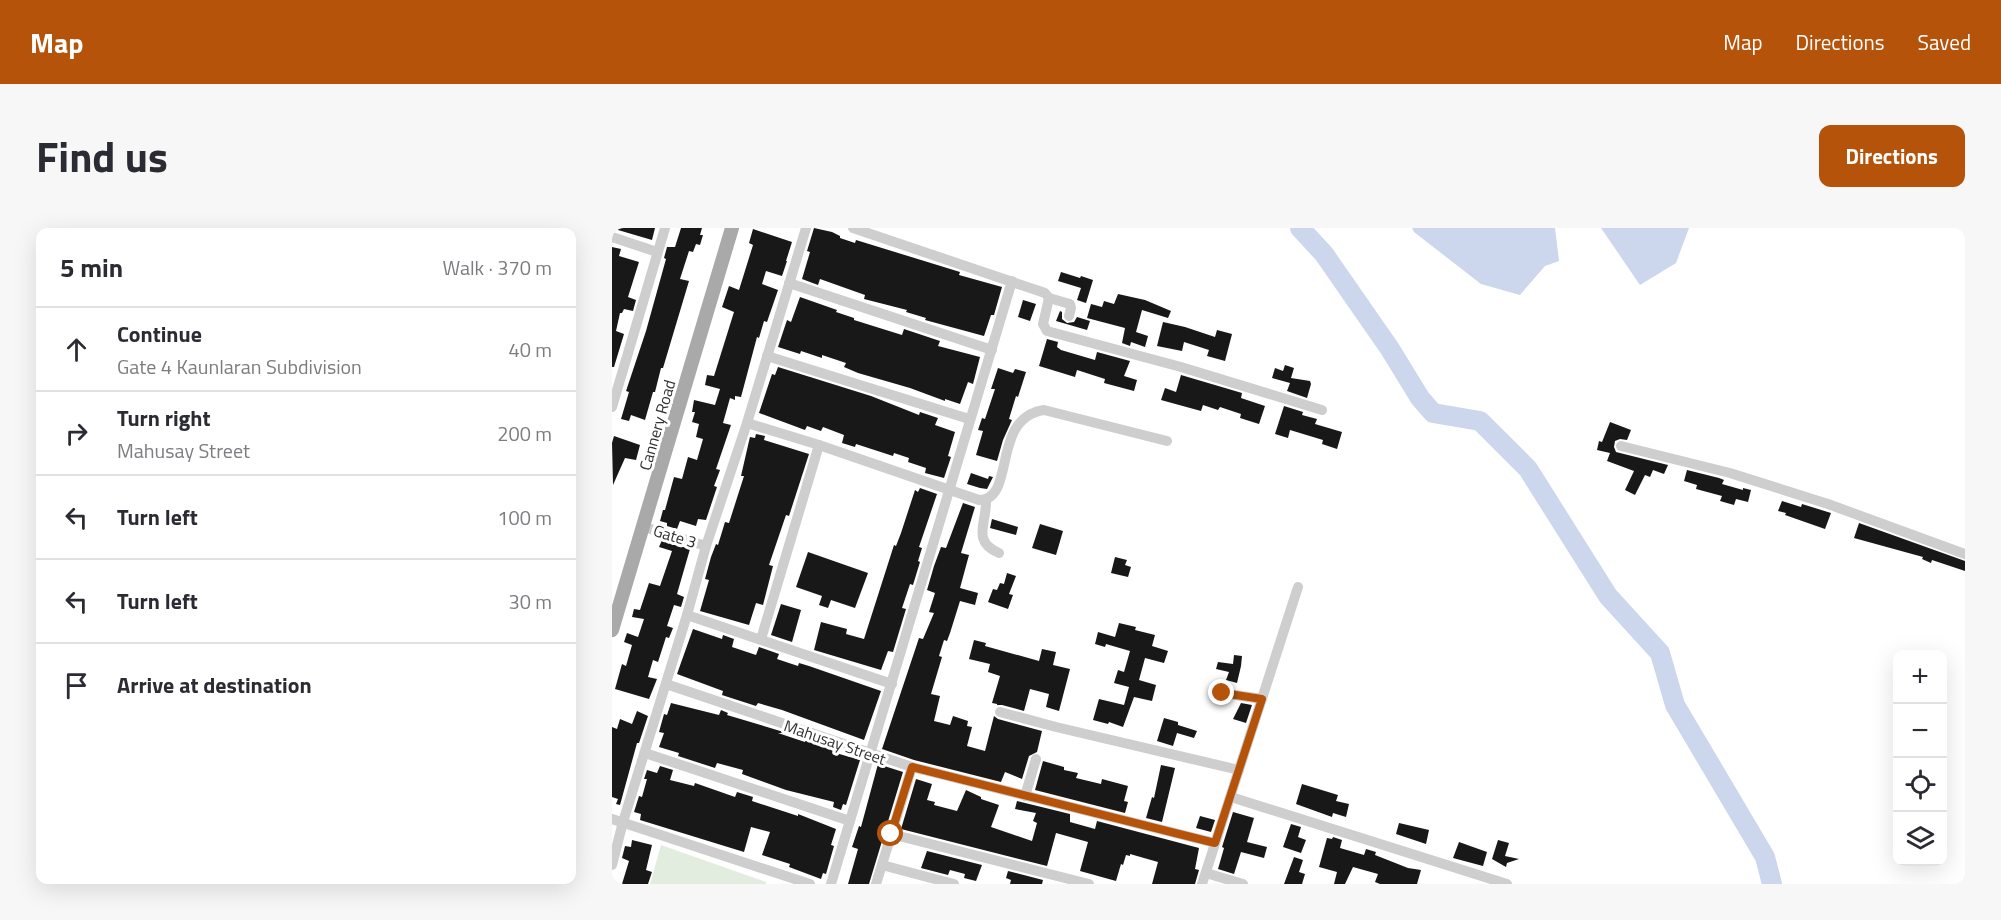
<!DOCTYPE html>
<meta charset="utf-8">
<style>
:root{--surface:#fff;--page:#f7f7f7;--text:#2b2b33;--muted:#7c7c81;--line:#e1e1e2;--accent:#b45309}
body{margin:0;font-family:"Titillium Web",sans-serif;background:var(--page);color:var(--text)}
.controls{position:absolute;right:18px;bottom:18px;display:grid;overflow:hidden;border-radius:12px;box-shadow:0 6px 24px #0002}
.controls button{width:54px;height:54px;display:grid;place-items:center;padding:0;border:0;border-bottom:2px solid var(--line);background:var(--surface);color:var(--text);font:30px sans-serif}
.stop{position:absolute;width:18px;height:18px;margin:-14px;border:4px solid #b45309;border-radius:50%;background:#fff}
.stop.end{background:#b45309;border-color:#fff;box-shadow:0 2px 6px #0008}
.list{margin:0;padding:0;list-style:none}
h2{display:flex;justify-content:space-between;align-items:center;height:78px;margin:0;padding:0 24px;font-size:26px}
h2 small{font-size:20px;font-weight:400;color:var(--muted)}
.list li{display:grid;grid-template-columns:39px 1fr auto;gap:18px;align-items:center;box-sizing:border-box;height:84px;padding:0 24px;border-top:2px solid var(--line)}
.list b{display:block;font-size:22px;white-space:nowrap}
.list p{margin:0;font-size:20px;white-space:nowrap;color:var(--muted)}
.list em{font-size:20px;font-style:normal;color:var(--muted)}
.icon{flex:none;width:33px;height:33px;fill:none;stroke:currentColor;stroke-width:2;stroke-linecap:round;stroke-linejoin:round}
.map{position:relative;flex:none;width:1353px;height:656px;overflow:hidden;border-radius:12px}
header{display:flex;align-items:center;gap:36px;box-sizing:border-box;height:84px;padding:0 30px;background:var(--accent);color:#fff}
header strong{font-size:28px}
nav{display:flex;gap:33px;margin-inline-start:auto;font-size:21px}
.intro{display:flex;align-items:center;justify-content:space-between;box-sizing:border-box;height:144px;padding:0 36px}
h1{margin:0;font-size:42px}
.button{padding:15px 27px;border-radius:12px;background:var(--accent);color:#fff;font-size:21px;font-weight:700}
main{display:flex;gap:36px;padding:0 36px}
aside{flex:1;background:var(--surface);border-radius:12px;box-shadow:0 6px 24px #0002}
.map>svg:first-child{display:block}
</style>
<header>
<strong>Map</strong>
<nav><a>Map</a><a>Directions</a><a>Saved</a></nav>
</header>
<div class="intro"><h1>Find us</h1><a class="button">Directions</a></div>
<main>
<aside>
<h2>5 min<small>Walk · 370 m</small></h2>
<ul class="list">
<li><svg class="icon" aria-label="ahead" viewBox="0 0 24 24"><path d="M12 20V5M6 11l6-6 6 6"/></svg><div><b>Continue</b><p>Gate 4 Kaunlaran Subdivision</p></div><em>40 m</em></li>
<li><svg class="icon" aria-label="right" viewBox="0 0 24 24"><path d="M7 20v-9h11M14 6l5 5-5 5"/></svg><div><b>Turn right</b><p>Mahusay Street</p></div><em>200 m</em></li>
<li><svg class="icon" aria-label="left" viewBox="0 0 24 24"><path d="M17 20v-9H6M10 6l-5 5 5 5"/></svg><div><b>Turn left</b></div><em>100 m</em></li>
<li><svg class="icon" aria-label="left" viewBox="0 0 24 24"><path d="M17 20v-9H6M10 6l-5 5 5 5"/></svg><div><b>Turn left</b></div><em>30 m</em></li>
<li><svg class="icon" aria-label="arrive" viewBox="0 0 24 24"><path d="M6 21V4h12l-3 4 3 4H6"/></svg><div><b>Arrive at destination</b></div></li>
</ul>
</aside>
<div class="map">
<svg width="1353" height="656" viewBox="0 0 1353 656">
<rect width="100%" height="100%" fill="#fff"/>
<polygon fill="#e2eddf" points="49,617 154,654 154,656 38,656"/>
<g fill="#ccd6ec">
<polygon points="800,0 943,0 947,33 933,38 908,67 869,56 802,4"/>
<polygon points="989,0 1077,0 1064,35 1028,57"/>
</g>
<g fill="none" stroke-linecap="round" stroke-linejoin="round">
<polyline stroke="#ccd6ec" stroke-width="20" points="688,0 712,26 778,121 808,170 821,185 868,193 916,241 996,368 1048,425 1063,477 1153,629 1160,656"/>
</g>
<g fill="#181818">
<polygon points="6,0 43,0 40,12 6,2"/>
<polygon points="69,0 90,0 88,7 91,7 88,17 84,16 81,24 77,23 68,51 77,53 51,140 49,140 43,164 41,164 33,192 19,187 17,193 9,191 17,164 14,163 34,103 54,31 52,30 55,19 63,19"/>
<polygon points="202,0 220,4 228,8 228,10 243,15 244,12 348,44 347,47 390,59 382,87 379,87 372,108 313,92 314,90 294,84 295,82 252,71 253,67 208,51 206,57 190,51 198,24 195,23"/>
<polygon points="141,1 180,14 174,33 175,33 170,48 154,43 150,56 166,62 155,94 152,93 147,110 145,109 129,169 123,168 123,172 118,170 111,195 119,197 104,241 108,242 102,258 105,259 94,292 86,291 84,298 68,293 65,301 55,298 55,295 48,293 51,282 53,282 62,249 70,251 76,229 85,232 91,211 84,209 87,196 80,194 83,184 80,184 82,172 103,177 108,161 93,157 95,147 102,148 122,84 110,79 117,58 127,62 141,17 137,15"/>
<polygon points="0,19 9,21 7,28 27,34 16,69 24,72 21,83 12,81 10,85 8,85 4,103 12,106 2,139 0,139"/>
<polygon points="449,44 468,50 469,48 481,52 474,75 465,72 469,60 446,53"/>
<polygon points="506,66 533,72 559,83 556,90 530,82 524,104 536,108 533,119 519,114 518,118 510,115 513,100 475,90 479,76 490,79 492,73 502,76"/>
<polygon points="188,69 225,82 224,84 242,90 242,92 290,107 292,101 328,113 326,118 368,129 361,156 356,154 348,176 333,171 333,173 298,160 246,145 232,139 234,135 210,127 210,130 189,123 188,126 166,119 175,92 179,94"/>
<polygon points="411,72 424,76 418,93 406,89"/>
<polygon points="448,83 450,84 450,91 455,95 462,94 465,89 478,93 475,102 444,93"/>
<polygon points="551,94 573,99 603,109 605,102 620,106 613,133 595,128 597,122 572,114 570,123 545,118"/>
<polygon points="435,111 446,114 445,119 449,122 483,132 485,124 518,133 512,148 525,152 522,163 492,155 493,151 465,142 463,149 427,138"/>
<polygon points="673,137 682,140 679,150 698,153 699,156 695,170 675,163 678,155 660,150 663,140 671,143"/>
<polygon points="166,139 259,168 307,187 308,184 326,190 323,197 343,204 336,228 339,229 332,250 313,245 314,240 296,234 297,230 282,225 281,228 244,216 243,219 230,215 232,207 211,199 209,203 195,198 193,202 147,185 160,146 163,147"/>
<polygon points="386,140 401,145 403,141 414,144 406,169 404,168 397,191 400,192 391,212 385,233 364,227 371,203 366,202 370,190 373,191 383,161 379,161"/>
<polygon points="569,147 630,165 629,170 653,178 647,196 628,190 629,186 608,179 606,182 591,177 589,183 549,172 553,160 564,164"/>
<polygon points="672,178 691,184 690,187 705,191 703,196 730,204 725,221 710,216 711,212 678,202 676,210 663,206"/>
<polygon points="998,194 1019,202 1015,212 1008,211 1003,213 1002,219 1004,224 1056,237 1052,246 1041,242 1038,249 1033,247 1023,267 1013,262 1022,243 995,233 998,225 985,222 987,213 990,214"/>
<polygon points="144,206 153,208 152,212 197,226 177,288 174,287 157,337 161,338 151,377 144,375 137,397 88,383 97,352 93,351 99,329 104,316 106,317 113,294 117,295 132,248 129,248 137,213 138,209 143,210"/>
<polygon points="2,208 28,217 24,232 13,230 1,257 0,215"/>
<polygon points="1075,242 1107,250 1112,252 1110,256 1131,262 1131,260 1139,262 1136,274 1124,271 1122,277 1108,273 1110,268 1084,261 1085,257 1072,253"/>
<polygon points="359,245 376,251 377,248 381,249 375,261 368,260 355,256"/>
<polygon points="308,260 325,266 307,319 310,320 306,333 308,334 301,357 298,356 290,380 294,381 281,424 276,423 269,442 202,422 209,394 235,401 234,406 252,411 282,317 284,318 289,305 303,262 306,264"/>
<polygon points="1170,273 1189,279 1190,276 1219,285 1213,301 1173,287 1174,285 1166,283"/>
<polygon points="351,275 363,279 349,325 357,327 348,360 366,365 363,377 348,373 338,405 335,413 332,412 327,428 330,429 319,466 328,468 322,493 338,497 341,488 356,493 355,498 360,499 355,518 373,523 382,488 386,491 430,503 425,524 417,528 410,551 393,544 389,554 302,532 270,521 307,410 311,411 322,385 317,384 323,365 315,362 322,338 329,319 334,320"/>
<polygon points="380,291 406,299 404,307 378,300"/>
<polygon points="1247,295 1353,333 1353,343 1320,332 1319,335 1310,331 1311,329 1242,310"/>
<polygon points="428,296 451,303 444,327 420,320"/>
<polygon points="50,312 78,321 65,366 72,369 69,379 62,377 55,398 61,400 57,410 54,409 46,434 41,432 36,449 45,451 37,471 3,461 10,436 14,438 20,417 12,414 15,405 26,409 32,391 20,389 22,381 28,382 37,355 48,358 60,323 47,319"/>
<polygon points="196,324 256,345 243,380 219,372 216,380 207,377 210,368 184,359"/>
<polygon points="503,329 515,332 513,337 519,339 516,349 499,345"/>
<polygon points="395,345 404,348 397,366 401,367 396,381 376,374 381,361 385,362 388,355 392,356"/>
<polygon points="169,376 189,382 180,414 159,407"/>
<polygon points="507,395 524,399 523,402 543,407 540,418 556,423 552,435 533,430 527,452 544,457 540,473 522,469 511,499 497,494 496,496 481,492 487,471 512,477 517,459 502,455 506,442 512,444 518,423 494,416 493,419 483,416 486,404 503,409"/>
<polygon points="81,401 110,411 111,407 122,411 120,419 144,427 147,419 167,426 165,431 186,438 187,435 197,438 269,463 252,512 170,482 146,475 144,478 113,468 110,467 111,463 65,446"/>
<polygon points="362,412 374,415 373,418 427,433 430,421 444,424 441,437 458,441 447,483 434,479 437,466 418,461 412,483 390,477 385,477 385,476 380,475 388,448 376,444 378,436 357,431"/>
<polygon points="622,427 630,428 629,438 625,455 614,452 617,444 604,441 606,434 621,436"/>
<polygon points="59,475 107,487 109,482 116,485 115,487 175,505 166,505 193,514 194,511 225,521 224,525 248,532 234,577 231,576 229,582 221,579 222,574 174,562 130,546 131,542 105,535 103,540 66,528 67,525 47,519 52,505 47,504 52,486 55,487"/>
<polygon points="629,475 640,477 634,495 621,491"/>
<polygon points="25,483 36,488 27,515 25,515 8,577 4,576 6,571 0,569 0,499 5,501 8,491 20,496"/>
<polygon points="552,490 566,494 566,497 585,503 582,510 565,505 561,518 545,513"/>
<polygon points="431,533 452,539 452,542 466,545 464,550 489,556 490,551 516,558 512,573 516,574 513,585 423,562"/>
<polygon points="266,536 291,544 257,656 236,656 246,621 240,619 247,598 249,599"/>
<polygon points="549,537 563,540 550,594 534,590 540,569 542,570"/>
<polygon points="48,538 61,542 58,552 82,558 83,555 123,569 125,564 141,569 140,573 186,588 186,586 224,601 219,617 222,618 214,646 211,645 209,651 177,639 178,636 150,627 158,604 139,599 132,624 28,592 29,586 22,584 27,568 30,569 35,551 32,551 35,542 45,545"/>
<polygon points="304,551 320,556 315,572 323,574 322,577 345,583 354,562 369,569 369,571 387,577 379,599 420,613 425,595 421,593 424,585 403,581 405,573 458,586 458,594 483,601 485,593 587,620 583,641 587,642 583,656 540,656 546,634 518,626 518,628 514,627 511,637 509,636 504,653 468,643 476,614 444,605 435,638 289,601"/>
<polygon points="690,556 726,567 724,573 737,576 734,589 721,585 720,589 684,576"/>
<polygon points="621,584 642,590 635,614 655,619 652,630 629,624 622,646 606,641 612,620 610,619"/>
<polygon points="588,588 603,592 599,604 584,600"/>
<polygon points="787,595 817,602 814,616 784,606"/>
<polygon points="679,596 689,599 686,609 694,612 689,625 671,619"/>
<polygon points="721,609 730,612 728,620 752,627 754,621 764,624 763,627 796,640 809,642 805,656 768,656 763,654 766,646 741,639 733,656 722,656 725,644 707,639 715,610 720,611"/>
<polygon points="20,612 40,617 34,642 40,644 36,656 10,656 17,633 10,630 13,618 19,619"/>
<polygon points="886,612 897,615 893,628 907,631 895,635 894,639 880,631"/>
<polygon points="847,614 875,624 871,638 841,630"/>
<polygon points="315,623 370,637 364,653 352,650 353,646 338,642 336,647 309,640"/>
<polygon points="682,629 691,632 687,644 693,646 690,656 672,656"/>
<polygon points="396,643 431,652 430,656 398,656 399,652 394,650"/>
</g>
<g fill="none" stroke-linecap="round" stroke-linejoin="round">
<g stroke="#cecece" stroke-width="10">
<polyline points="241,0 433,65 437,70 431,96 435,103 569,139 710,182"/>
<polyline points="0,9 45,24"/>
<polyline points="177,55 380,122"/>
<polyline points="437,70 458,76 459,80 457,88"/>
<polyline points="155,128 357,191"/>
<polyline points="0,179 53,0"/>
<path d="M135,195L207,217L367,272C405,272 378,190 432,182L555,213"/>
<polyline points="1009,218 1118,245 1216,276 1353,326"/>
<path d="M374,272C375,295 359,313 387,325"/>
<polyline points="32,299 94,318"/>
<polyline points="75,387 280,456"/>
<polyline points="149,411 207,217"/>
<polyline points="54,456 300,539 603,615"/>
<polyline points="610,465 650,471"/>
<polyline points="388,484 444,499 627,542"/>
<polyline points="33,525 238,593"/>
<polyline points="413,568 424,531"/>
<polyline points="619,569 895,656"/>
<polyline points="0,591 198,656"/>
<polyline points="279,606 477,656"/>
<polyline points="0,637 11,594 75,387 94,318 135,195 194,0"/>
<polyline points="270,637 342,656"/>
<polyline points="594,645 631,656"/>
<polyline points="219,656 400,53"/>
<polyline points="264,656 300,539"/>
<polyline points="590,656 686,359"/>
</g>
<polyline stroke="#a9a9a9" stroke-width="14" points="0,402 120,0"/>
</g>
<g fill="none" stroke-linecap="round" stroke-linejoin="round">
<polyline stroke="#b45309" stroke-width="8" points="279,606 300,539 603,615 650,471 610,465"/>
</g>
<g text-anchor="middle" dominant-baseline="central" stroke-width="6" stroke-linejoin="round" paint-order="stroke">
<g font-size="16" fill="#313131" stroke="#fff">
<text transform="translate(45 197) rotate(-74)">Cannery Road</text>
<text transform="translate(63 308) rotate(17)">Gate 3</text>
<text transform="translate(223 514) rotate(19)">Mahusay Street</text>
</g>
</g>
</svg>
<div class="controls">
<button>+</button>
<button>−</button>
<button><svg class="icon" aria-label="locate" viewBox="0 0 24 24"><circle cx="12" cy="12" r="6"/><path d="M12 2v4M12 18v4M2 12h4M18 12h4"/></svg></button>
<button><svg class="icon" aria-label="layers" viewBox="0 0 24 24"><path d="M12 4l9 5-9 5-9-5zM3 14l9 5 9-5"/></svg></button>
</div>
<div class="stop" style="left:279px;top:606px"></div>
<div class="stop end" style="left:610px;top:465px"></div>
</div>
</main>
